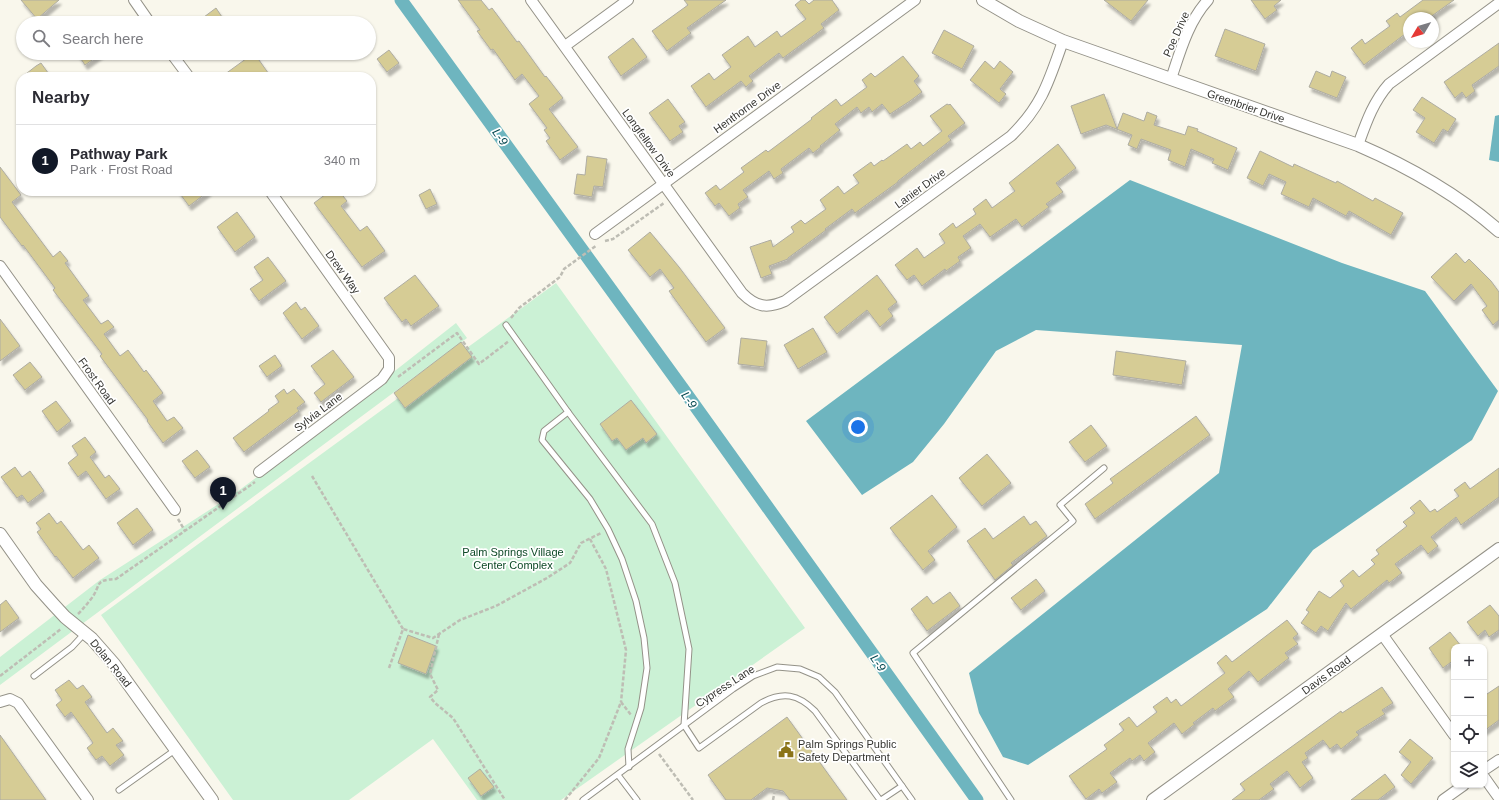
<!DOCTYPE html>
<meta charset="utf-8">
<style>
:root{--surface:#fff;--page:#f2f2f3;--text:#2b2b33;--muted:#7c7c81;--line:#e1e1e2;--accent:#111827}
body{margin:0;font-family:Arial,sans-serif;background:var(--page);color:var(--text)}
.controls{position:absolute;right:12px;bottom:12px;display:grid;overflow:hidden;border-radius:8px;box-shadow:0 1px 3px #0004}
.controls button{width:36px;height:36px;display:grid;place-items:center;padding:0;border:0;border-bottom:1px solid var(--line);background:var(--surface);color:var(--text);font:20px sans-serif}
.compass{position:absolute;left:1403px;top:12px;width:36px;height:36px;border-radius:50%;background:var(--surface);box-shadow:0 1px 3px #0004;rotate:232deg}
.you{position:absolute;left:858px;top:427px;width:14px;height:14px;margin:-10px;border:3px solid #fff;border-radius:50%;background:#1a73e8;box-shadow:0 0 0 6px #1a73e833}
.badge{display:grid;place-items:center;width:26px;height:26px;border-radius:50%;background:var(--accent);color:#fff;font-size:13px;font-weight:700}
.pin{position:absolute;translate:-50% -33px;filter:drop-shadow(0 1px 2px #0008)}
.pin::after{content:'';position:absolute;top:21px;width:14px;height:12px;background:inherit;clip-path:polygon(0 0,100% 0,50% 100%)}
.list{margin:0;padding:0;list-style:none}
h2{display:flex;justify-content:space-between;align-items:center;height:52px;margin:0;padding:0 16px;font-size:17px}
h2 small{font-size:13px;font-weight:400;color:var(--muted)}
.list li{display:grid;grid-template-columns:26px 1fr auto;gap:12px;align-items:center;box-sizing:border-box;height:72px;padding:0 16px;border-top:1px solid var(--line)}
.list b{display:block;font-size:15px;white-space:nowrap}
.list p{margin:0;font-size:13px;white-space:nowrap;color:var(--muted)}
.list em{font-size:13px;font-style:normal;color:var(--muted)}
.icon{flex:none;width:22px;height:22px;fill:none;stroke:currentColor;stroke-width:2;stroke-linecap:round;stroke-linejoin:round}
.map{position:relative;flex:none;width:1499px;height:800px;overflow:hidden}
.search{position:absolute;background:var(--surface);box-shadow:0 1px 3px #0004;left:16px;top:16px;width:360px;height:44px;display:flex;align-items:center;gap:10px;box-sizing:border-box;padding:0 14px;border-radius:22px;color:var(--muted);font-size:15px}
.panel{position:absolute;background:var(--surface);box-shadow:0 1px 3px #0004;left:16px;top:72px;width:360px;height:124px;border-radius:16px}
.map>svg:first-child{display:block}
</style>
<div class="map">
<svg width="1499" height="800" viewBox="0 0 1499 800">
<defs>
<filter id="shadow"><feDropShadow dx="2.5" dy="4.5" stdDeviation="1" flood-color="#0004"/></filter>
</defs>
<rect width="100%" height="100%" fill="#f9f7ec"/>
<g fill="#cbf1d5">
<polygon points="556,283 805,628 561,800 477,800 433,739 349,800 233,800 101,615"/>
<polygon points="456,323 467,338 0,685 0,657 100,580 186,525 234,494 294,450"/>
</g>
<g fill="#6eb5bf">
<polygon points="1499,115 1499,162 1489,160 1495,116"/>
<polygon points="1130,180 1342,263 1425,291 1498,391 1472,440 1313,550 1267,609 1028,765 1003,757 979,713 969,673 1219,473 1242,345 1036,330 996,351 944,424 913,462 862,495 806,421"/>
</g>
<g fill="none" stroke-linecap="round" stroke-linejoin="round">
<polyline stroke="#6eb5bf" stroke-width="13" points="401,0 683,389 977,800"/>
</g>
<g fill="#d6cc95" stroke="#aeaca2" filter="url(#shadow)">
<polygon points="21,0 59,0 37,19"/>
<polygon points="458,0 481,0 489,10 492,8 517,42 519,41 545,77 546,76 563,98 549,109 578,147 560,160 546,141 550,138 544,130 547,128 529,104 539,96 522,74 515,80 493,49 491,50 477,31 480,30"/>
<polygon points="684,0 726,0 687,28 691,33 667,51 652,31 688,5"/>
<polygon points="801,0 805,0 809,4 814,0 832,0 839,10 821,24 824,28 783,58 779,53 749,76 753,81 746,87 741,81 706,107 691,86 709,73 714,80 731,67 722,55 748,36 755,47 777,31 781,37 806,19 795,5"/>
<polygon points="1104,0 1148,0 1131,21"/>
<polygon points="1251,0 1281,0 1274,6 1277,10 1265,19"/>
<polygon points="1423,0 1454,0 1429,18 1409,18 1409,31 1364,65 1351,48 1362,39 1365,44 1390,26 1386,21 1397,13 1400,17"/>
<polygon points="216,8 226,23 196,23"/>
<polygon points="1225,29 1265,44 1256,71 1215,56"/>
<polygon points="944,30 974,46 962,69 932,53"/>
<polygon points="633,38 647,57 621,76 608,57"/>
<polygon points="1499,43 1499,66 1472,85 1475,91 1466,98 1462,92 1455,98 1444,82"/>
<polygon points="389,50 399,63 387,72 377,59"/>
<polygon points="77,53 102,53 85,65"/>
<polygon points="254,53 271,77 221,77"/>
<polygon points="903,56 919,76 914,81 922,92 910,101 890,114 882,104 872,112 869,107 861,113 857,107 835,124 840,130 820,146 821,147 813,153 809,148 781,169 783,173 774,179 769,171 743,190 748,197 738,204 740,208 729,216 719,203 715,206 705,193 716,185 720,190 744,172 741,168 766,150 768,152 812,119 811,118 836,99 841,106 867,87 862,80 871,73 875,77"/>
<polygon points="985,61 994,69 1000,61 1013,72 1000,89 1006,94 999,103 970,80"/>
<polygon points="41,63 51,77 22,77 36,66"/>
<polygon points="1316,71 1330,77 1332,71 1346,77 1337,98 1309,87"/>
<polygon points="1104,94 1117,129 1123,113 1144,121 1147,112 1157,116 1154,125 1185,135 1188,126 1198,129 1197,131 1237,148 1228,170 1212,163 1214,159 1191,149 1185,167 1168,160 1171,150 1141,139 1137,149 1128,145 1132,135 1106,125 1081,134 1071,106"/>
<polygon points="1422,97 1456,119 1448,132 1443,129 1434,143 1416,132 1425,118 1413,110"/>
<polygon points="668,99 685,122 679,126 683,132 670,141 649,113"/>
<polygon points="947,104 949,105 950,104 965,123 948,136 951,140 898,181 898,182 855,213 852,209 825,229 826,230 788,258 788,259 769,266 772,274 761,278 750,247 771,240 773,247 794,232 791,227 801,220 805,224 826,209 820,200 838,186 844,194 859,183 853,175 871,162 874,166 882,160 883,161 907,144 911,149 920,142 923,146 942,131 930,116"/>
<polygon points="1058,144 1076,168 1056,183 1063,192 1046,204 1049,207 1022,227 1016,219 990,237 980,224 963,236 971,248 958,257 960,261 946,271 945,269 922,286 914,275 907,280 895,265 917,248 924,258 945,243 939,234 953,223 956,228 976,214 973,209 986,199 992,208 1015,191 1009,183"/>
<polygon points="1260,151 1293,167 1294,164 1336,183 1337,181 1373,201 1375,198 1403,213 1391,235 1349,211 1346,216 1313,198 1309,207 1281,194 1286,182 1269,174 1263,186 1247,178"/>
<polygon points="587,156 607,159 603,187 594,186 592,197 574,194 577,174 585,175"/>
<polygon points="0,167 21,195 12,202 53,257 60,251 68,261 65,263 89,296 83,300 101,324 108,320 114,327 104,334 120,356 128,350 144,372 146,370 163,393 153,401 167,421 174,417 183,428 163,443 147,421 148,420 100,356 102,354 53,290 55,288 23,245 22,246 0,217"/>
<polygon points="430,189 437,204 426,209 419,195"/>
<polygon points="178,191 209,191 189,206"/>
<polygon points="330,191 339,191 347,201 341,206 360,231 367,226 385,251 362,267 314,203"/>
<polygon points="237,212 255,237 235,252 217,227"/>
<polygon points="650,232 679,267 725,328 706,342 669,291 674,288 660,269 650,277 628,250"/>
<polygon points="1456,253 1465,263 1469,259 1491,281 1499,292 1499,320 1493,325 1482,310 1487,306 1471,284 1454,301 1431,277"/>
<polygon points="268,257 286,281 259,301 250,289 263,280 254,267"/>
<polygon points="415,275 439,306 411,326 406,319 402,322 384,298"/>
<polygon points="877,275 897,302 888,309 893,316 880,327 867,310 837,334 824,317"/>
<polygon points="296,302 301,310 305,307 319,326 302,339 283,313"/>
<polygon points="0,319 20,346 0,361"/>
<polygon points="813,328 827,352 798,369 784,345"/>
<polygon points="741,338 767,341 764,367 738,364"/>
<polygon points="461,342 472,357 405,408 394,393"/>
<polygon points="333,350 354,377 321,402 314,393 325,384 311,366"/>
<polygon points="1116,351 1186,361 1182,385 1113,375"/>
<polygon points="275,355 282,366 267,377 259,366"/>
<polygon points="30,362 42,377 25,390 13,375"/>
<polygon points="284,389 287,394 294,389 305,402 297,408 299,411 244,452 233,438 269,411 268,410 279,402 275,396"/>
<polygon points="631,400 657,434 646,443 643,438 626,450 617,438 612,441 600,424"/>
<polygon points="56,401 71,421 57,432 42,411"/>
<polygon points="1196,416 1210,435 1095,519 1085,504 1113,483 1110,479"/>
<polygon points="1091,425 1107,446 1085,462 1069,442"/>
<polygon points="85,437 96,452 90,457 105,478 109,475 120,489 106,499 86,471 78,477 68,463 78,455 72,446"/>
<polygon points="197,450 210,467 195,478 182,461"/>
<polygon points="987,454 1011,483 982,506 959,478"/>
<polygon points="15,467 22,477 30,471 44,491 28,503 22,495 17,498 1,477"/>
<polygon points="1499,468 1499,497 1461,525 1456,517 1431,537 1438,546 1428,554 1421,545 1395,564 1402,573 1389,583 1387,580 1351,609 1346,603 1328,631 1321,626 1316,633 1301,623 1309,612 1306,610 1319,591 1330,598 1344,586 1340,581 1353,570 1359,577 1375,564 1371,560 1379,554 1376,550 1407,526 1403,522 1415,513 1410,508 1420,500 1430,512 1435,509 1437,512 1459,496 1454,490 1465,482 1470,489"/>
<polygon points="932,495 957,527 928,551 935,560 923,570 890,528"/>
<polygon points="137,508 153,530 133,545 117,523"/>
<polygon points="49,513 57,524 61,521 83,550 89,545 99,558 73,578 56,556 55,557 37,532 41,529 36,523"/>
<polygon points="1024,516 1030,525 1036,521 1047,536 1011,563 1013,565 995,580 967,541 985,528 993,539"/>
<polygon points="1036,579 1045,591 1021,610 1011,598"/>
<polygon points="950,592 960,606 927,631 911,609 927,596 933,604"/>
<polygon points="6,600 19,618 0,632 0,605"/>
<polygon points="1490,605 1499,616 1499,630 1489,637 1485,630 1478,636 1467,622"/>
<polygon points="1287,620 1298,634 1293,638 1298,644 1285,653 1289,658 1258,682 1249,671 1228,689 1234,697 1215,711 1213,708 1193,723 1195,724 1182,734 1174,723 1148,743 1155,752 1144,761 1140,755 1132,761 1130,758 1110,773 1117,782 1102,793 1099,789 1086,799 1069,776 1107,749 1104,745 1124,730 1119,724 1129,717 1137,727 1157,712 1153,707 1167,697 1171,703 1176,699 1181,706 1225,673 1217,663 1226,655 1232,662"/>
<polygon points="1450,632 1461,646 1454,647 1454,660 1443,668 1429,648"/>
<polygon points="408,635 436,646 426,674 398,663"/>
<polygon points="69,680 77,689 83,685 92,697 85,702 92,712 107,733 113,728 123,741 116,745 124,755 110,766 102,756 96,760 87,748 93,743 87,734 71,712 65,717 56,705 62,700 55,690"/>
<polygon points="1499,686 1499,720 1484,731 1484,696"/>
<polygon points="1382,687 1393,703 1382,710 1385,714 1356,732 1359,735 1341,749 1337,744 1330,749 1323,740 1305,753 1308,758 1302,762 1313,778 1300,788 1287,771 1270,784 1274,789 1259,800 1232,800 1245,790 1240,784 1341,711 1342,713"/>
<polygon points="787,717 847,800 790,800 783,791 767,788 751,800 726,800 708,775"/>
<polygon points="0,735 46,800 0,800"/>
<polygon points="1410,739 1433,758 1411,784 1401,775 1411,762 1399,752"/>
<polygon points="480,769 494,787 481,796 468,778"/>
<polygon points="1385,774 1395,787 1378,800 1351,800"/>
</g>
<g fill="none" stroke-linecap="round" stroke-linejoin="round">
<defs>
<g id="service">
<path d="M506,325L568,412L652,524L675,583L689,649L684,725L699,748L761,703C783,691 798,694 815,711L880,800"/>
<polyline points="568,412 544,431 542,440 590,499 608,529 622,559 636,601 644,638 647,668 641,708 628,749 629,767"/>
<polyline points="34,676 72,647 84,634"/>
<polyline points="618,775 637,800"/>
<polyline points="119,790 175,750"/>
<polyline points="583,800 733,689 753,676 777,667 800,669 819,677 835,692 912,800"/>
<polyline points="881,800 902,786"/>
<polyline points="1011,800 913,653 1073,521 1060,505 1104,468"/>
</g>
<g id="minor">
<polyline points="134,0 150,23"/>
<path d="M531,0L742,293C756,307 767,309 785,301L1011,136C1042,106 1049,81 1063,41"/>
<polyline points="565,46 628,0"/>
<polyline points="171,53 189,77"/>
<path d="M1171,79C1180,52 1188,22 1208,0"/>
<path d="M1358,145C1366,123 1373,102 1389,84L1499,3"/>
<polyline points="595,234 915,0"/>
<polyline points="0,266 175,510"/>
<polyline points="259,472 382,379 389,369 389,358 270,191"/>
<polyline points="1382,634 1454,735"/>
<polyline points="0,702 10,699 18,703 88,800"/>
<polyline points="1484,770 1499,760"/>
<polyline points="1484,777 1499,798"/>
<polyline points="1443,800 1464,785"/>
</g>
<g id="tertiary">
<path d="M983,0L1019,21L1063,41L1358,145C1409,167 1457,194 1499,231"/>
<polyline points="0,534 36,585 53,604 65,617 92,639 114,664 212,800"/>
<polyline points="1153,800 1499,549"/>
</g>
</defs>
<use href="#service" stroke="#949288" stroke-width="7"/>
<use href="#minor" stroke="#949288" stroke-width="12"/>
<use href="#tertiary" stroke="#949288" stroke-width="14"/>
<g stroke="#bebdb4" stroke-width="2.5" stroke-dasharray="4 2" stroke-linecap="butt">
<polyline points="605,241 613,239 664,203"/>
<polyline points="511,318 519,308 560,277 564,269 597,245"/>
<polyline points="398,377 457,333 479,364 509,341"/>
<polyline points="312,476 403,629"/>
<polyline points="178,519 185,531"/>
<polyline points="590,539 606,569 626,650 621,702"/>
<path d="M78,614C83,609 87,604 91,599C102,585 93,580 116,579L255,482"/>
<polyline points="439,634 430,674 438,690 430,697 435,703 453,718 505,800"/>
<polyline points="389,668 403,629 433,638 460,620 496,606 547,578 570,563 581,543 601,533"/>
<polyline points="0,676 61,629"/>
<polyline points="659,754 693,800"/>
<polyline points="565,800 599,758 621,702 631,715"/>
<polyline points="773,800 775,790"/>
</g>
<use href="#service" stroke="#fff" stroke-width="5"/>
<use href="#minor" stroke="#fff" stroke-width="10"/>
<use href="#tertiary" stroke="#fff" stroke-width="12"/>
</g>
<defs>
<symbol id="civic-bare" viewBox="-9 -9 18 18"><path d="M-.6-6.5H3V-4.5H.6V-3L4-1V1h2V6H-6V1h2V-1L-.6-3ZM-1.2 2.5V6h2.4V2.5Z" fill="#8b7418" stroke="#fff" stroke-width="2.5" paint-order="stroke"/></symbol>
</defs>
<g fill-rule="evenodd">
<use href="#civic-bare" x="775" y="739" width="22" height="22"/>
</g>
<g text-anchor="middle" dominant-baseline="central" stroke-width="3.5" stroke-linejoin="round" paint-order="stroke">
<g font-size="11" fill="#353531" stroke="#fff">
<text transform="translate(1176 34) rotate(-66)">Poe Drive</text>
<text transform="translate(1246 106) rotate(19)">Greenbrier Drive</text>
<text transform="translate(747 107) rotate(-36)">Henthorne Drive</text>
<text transform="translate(649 143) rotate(54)">Longfellow Drive</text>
<text transform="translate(920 188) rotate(-36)">Lanier Drive</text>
<text transform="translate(343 272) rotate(54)">Drew Way</text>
<text transform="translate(97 381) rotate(54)">Frost Road</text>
<text transform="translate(318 412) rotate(-37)">Sylvia Lane</text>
<text transform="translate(111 663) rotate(51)">Dolan Road</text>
<text transform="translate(1326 675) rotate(-36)">Davis Road</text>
<text transform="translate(725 686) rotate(-33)">Cypress Lane</text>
</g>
<g font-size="11" fill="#0e4927" stroke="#fff">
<text x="513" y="552">Palm Springs Village<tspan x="513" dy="13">Center Complex</tspan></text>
</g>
<g font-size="11" fill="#353531" stroke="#fff" text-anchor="start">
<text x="798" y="744">Palm Springs Public<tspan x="798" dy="13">Safety Department</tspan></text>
</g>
<g font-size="12" font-style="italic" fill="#044850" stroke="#fff">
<text transform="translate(500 137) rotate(54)">L-9</text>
<text transform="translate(689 400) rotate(54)">L-9</text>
<text transform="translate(878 663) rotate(54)">L-9</text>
</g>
</g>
</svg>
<div class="controls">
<button>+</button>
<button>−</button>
<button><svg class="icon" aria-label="locate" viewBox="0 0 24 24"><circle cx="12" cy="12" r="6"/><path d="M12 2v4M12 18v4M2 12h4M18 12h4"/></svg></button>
<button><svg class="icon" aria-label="layers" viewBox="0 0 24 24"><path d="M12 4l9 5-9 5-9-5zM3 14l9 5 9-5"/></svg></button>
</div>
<svg class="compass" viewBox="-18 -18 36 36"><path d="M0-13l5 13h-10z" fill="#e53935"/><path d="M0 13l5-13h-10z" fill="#7c7c81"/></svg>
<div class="you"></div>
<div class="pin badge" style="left:223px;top:510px">1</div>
<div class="search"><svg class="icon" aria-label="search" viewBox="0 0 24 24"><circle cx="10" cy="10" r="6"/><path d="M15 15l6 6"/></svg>Search here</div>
<section class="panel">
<h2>Nearby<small></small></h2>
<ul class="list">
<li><span class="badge">1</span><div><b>Pathway Park</b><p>Park · Frost Road</p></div><em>340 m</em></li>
</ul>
</section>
</div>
